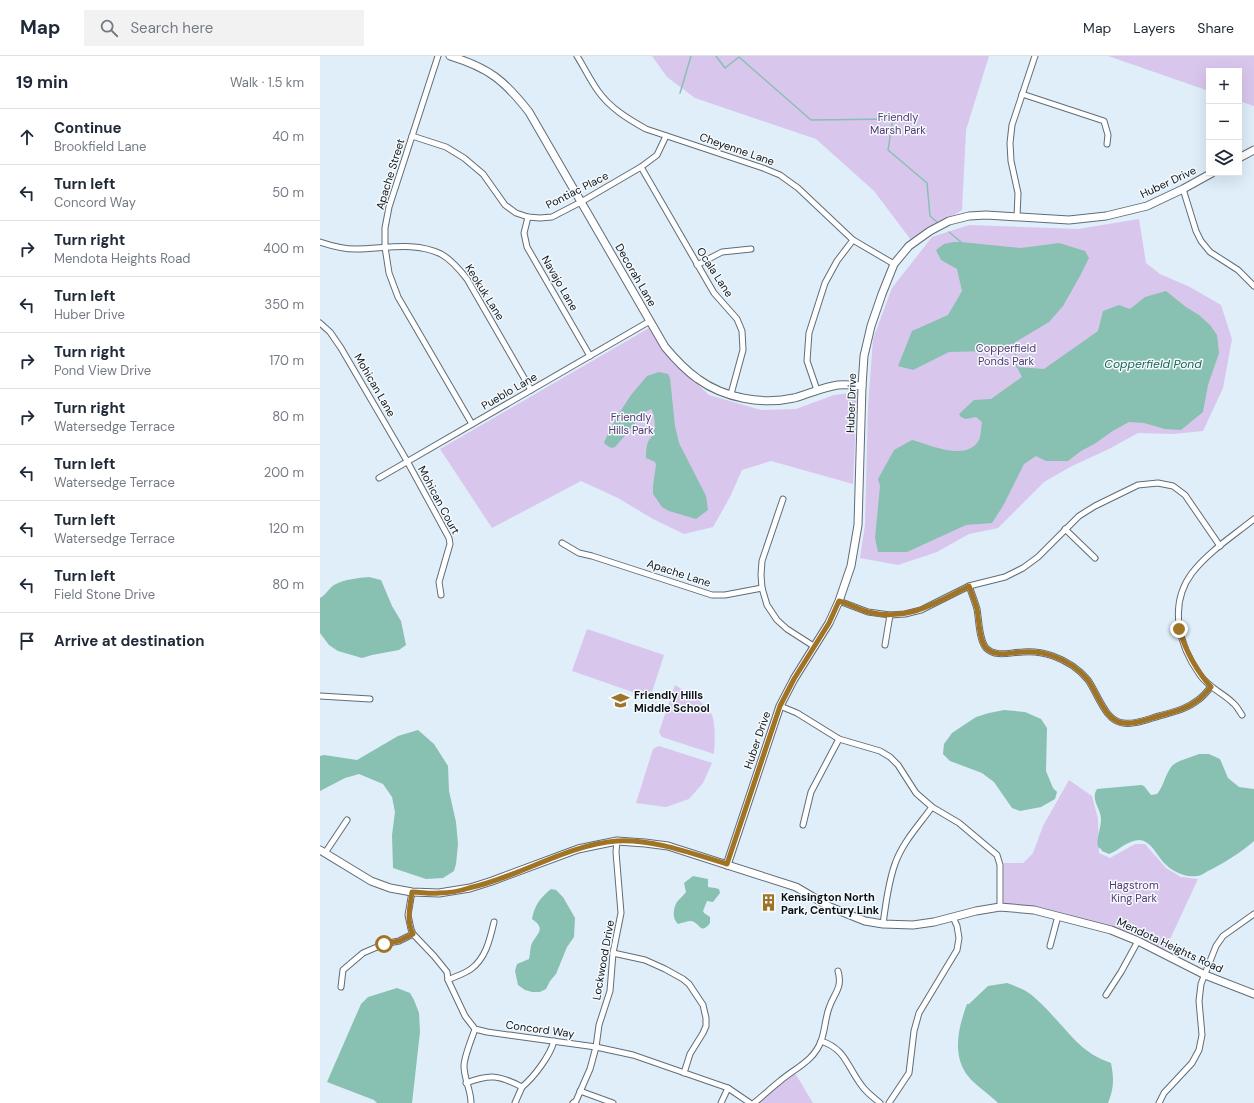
<!DOCTYPE html>
<meta charset="utf-8">
<style>
:root{--surface:#fff;--page:#f2f2f3;--text:#1f2937;--muted:#747a83;--line:#e0e1e3}
body{margin:0;font-family:"DM Sans",sans-serif;background:var(--page);color:var(--text)}
.controls{position:absolute;right:12px;top:12px;display:grid;overflow:hidden;border-radius:0px;box-shadow:0 4px 16px #0002}
.controls button{width:36px;height:36px;display:grid;place-items:center;padding:0;border:0;border-bottom:1px solid var(--line);background:var(--surface);color:var(--text);font:20px sans-serif}
.stop{position:absolute;width:12px;height:12px;margin:-9px;border:3px solid #a17425;border-radius:50%;background:#fff}
.stop.end{background:#a17425;border-color:#fff;box-shadow:0 1px 4px #0008}
.list{margin:0;padding:0;list-style:none}
h2{display:flex;justify-content:space-between;align-items:center;height:52px;margin:0;padding:0 16px;font-size:17px}
h2 small{font-size:13px;font-weight:400;color:var(--muted)}
.list li{display:grid;grid-template-columns:26px 1fr auto;gap:12px;align-items:center;box-sizing:border-box;height:56px;padding:0 16px;border-top:1px solid var(--line)}
.list b{display:block;font-size:15px;white-space:nowrap}
.list p{margin:0;font-size:13px;white-space:nowrap;color:var(--muted)}
.list em{font-size:13px;font-style:normal;color:var(--muted)}
.icon{flex:none;width:22px;height:22px;fill:none;stroke:currentColor;stroke-width:2;stroke-linecap:round;stroke-linejoin:round}
.map{position:relative;flex:none;width:934px;height:1047px;overflow:hidden}
header{display:flex;align-items:center;gap:24px;box-sizing:border-box;height:56px;padding:0 20px;background:var(--surface);border-bottom:1px solid var(--line)}
header strong{font-size:19px}
nav{display:flex;gap:22px;margin-inline-start:auto;font-size:14px}
.search{width:280px;height:36px;background:var(--page);display:flex;align-items:center;gap:10px;box-sizing:border-box;padding:0 14px;border-radius:0px;color:var(--muted);font-size:15px}
main{display:flex}
aside{flex:1;background:var(--surface)}
.map>svg:first-child{display:block}
</style>
<header>
<strong>Map</strong>
<div class="search"><svg class="icon" aria-label="search" viewBox="0 0 24 24"><circle cx="10" cy="10" r="6"/><path d="M15 15l6 6"/></svg>Search here</div>
<nav><a>Map</a><a>Layers</a><a>Share</a></nav>
</header>
<main>
<aside>
<h2>19 min<small>Walk · 1.5 km</small></h2>
<ul class="list">
<li><svg class="icon" aria-label="ahead" viewBox="0 0 24 24"><path d="M12 20V5M6 11l6-6 6 6"/></svg><div><b>Continue</b><p>Brookfield Lane</p></div><em>40 m</em></li>
<li><svg class="icon" aria-label="left" viewBox="0 0 24 24"><path d="M17 20v-9H6M10 6l-5 5 5 5"/></svg><div><b>Turn left</b><p>Concord Way</p></div><em>50 m</em></li>
<li><svg class="icon" aria-label="right" viewBox="0 0 24 24"><path d="M7 20v-9h11M14 6l5 5-5 5"/></svg><div><b>Turn right</b><p>Mendota Heights Road</p></div><em>400 m</em></li>
<li><svg class="icon" aria-label="left" viewBox="0 0 24 24"><path d="M17 20v-9H6M10 6l-5 5 5 5"/></svg><div><b>Turn left</b><p>Huber Drive</p></div><em>350 m</em></li>
<li><svg class="icon" aria-label="right" viewBox="0 0 24 24"><path d="M7 20v-9h11M14 6l5 5-5 5"/></svg><div><b>Turn right</b><p>Pond View Drive</p></div><em>170 m</em></li>
<li><svg class="icon" aria-label="right" viewBox="0 0 24 24"><path d="M7 20v-9h11M14 6l5 5-5 5"/></svg><div><b>Turn right</b><p>Watersedge Terrace</p></div><em>80 m</em></li>
<li><svg class="icon" aria-label="left" viewBox="0 0 24 24"><path d="M17 20v-9H6M10 6l-5 5 5 5"/></svg><div><b>Turn left</b><p>Watersedge Terrace</p></div><em>200 m</em></li>
<li><svg class="icon" aria-label="left" viewBox="0 0 24 24"><path d="M17 20v-9H6M10 6l-5 5 5 5"/></svg><div><b>Turn left</b><p>Watersedge Terrace</p></div><em>120 m</em></li>
<li><svg class="icon" aria-label="left" viewBox="0 0 24 24"><path d="M17 20v-9H6M10 6l-5 5 5 5"/></svg><div><b>Turn left</b><p>Field Stone Drive</p></div><em>80 m</em></li>
<li><svg class="icon" aria-label="arrive" viewBox="0 0 24 24"><path d="M6 21V4h12l-3 4 3 4H6"/></svg><div><b>Arrive at destination</b></div></li>
</ul>
</aside>
<div class="map">
<svg width="934" height="1047" viewBox="0 0 934 1047">
<rect width="100%" height="100%" fill="#dfeef9"/>
<g fill="#d9c6ed">
<polygon points="332,0 669,0 646,74 642,154 591,184 554,135 496,83 375,42 347,21"/>
<polygon points="788,0 934,0 934,50 919,45 919,15 889,15 889,35"/>
<polygon points="819,163 826,207 840,218 870,231 901,249 912,283 903,332 883,375 853,378 818,377 789,393 752,410 724,426 678,472 649,478 617,496 578,509 540,502 545,469 548,350 553,283 572,232 612,181 649,169 758,173"/>
<polygon points="329,272 345,297 389,339 441,354 476,353 514,339 537,336 533,428 451,405 422,414 410,441 393,471 364,478 333,463 298,442 261,425 172,472 120,393"/>
<polygon points="267,573 344,599 330,642 252,615"/>
<path d="M355,629C366,636 381,644 390,655C396,664 395,687 394,698L342,681L339,676Z"/>
<polygon points="339,690 392,707 383,727 369,743 346,751 316,747 333,693"/>
<polygon points="749,724 772,740 778,763 779,797 790,802 815,788 825,788 846,812 861,821 878,823 845,894 794,871 721,851 684,848 684,807 703,807 713,797 723,770"/>
<polygon points="475,1017 493,1047 437,1047 460,1028"/>
</g>
<g fill="#88c0b1">
<polygon points="633,186 641,186 701,192 739,187 765,195 769,202 760,220 743,250 729,266 694,287 669,295 629,296 593,314 578,310 592,275 628,259 642,235 637,213 621,204 616,194 624,188"/>
<path d="M846,235L866,251L879,259L890,269L897,279L899,297L888,329L883,356L861,374L845,373L824,367L809,366L791,376L776,387L761,395L748,405H726L716,400L704,408L683,450L672,467L646,469L587,496H558L555,482L560,430L558,423L574,394L592,384C610,389 647,406 659,384C661,380 661,372 662,366L656,361L646,363L641,361L639,358L654,344L671,343L702,321L697,311L724,313L778,275L783,255L799,249L810,253L825,241Z"/>
<path d="M339,316L348,318L350,322L355,370L359,387L386,440L388,454L376,463L349,455L342,451L333,438V430L336,409L335,406L326,402C326,397 326,391 328,386C329,383 332,381 333,378C336,371 335,359 331,353L325,356L295,391L291,392L285,388L284,386L296,362L311,339L327,320Z"/>
<path d="M49,521L61,524L72,550L81,565L86,589L79,594L52,599L42,602L18,595L9,589L0,577V542C6,539 9,532 14,529C25,523 38,522 49,521Z"/>
<polygon points="684,654 705,656 721,663 727,672 726,715 733,732 737,736 735,743 721,751 700,755 692,752 674,726 662,717 630,705 623,698 624,688 632,677 656,661 669,657"/>
<polygon points="98,674 114,688 128,710 129,735 136,766 138,788 136,808 134,815 123,822 106,823 73,812 72,779 75,756 72,741 63,728 39,718 25,722 0,735 0,700 4,699 37,704 78,680"/>
<path d="M879,698H889L900,703L908,722L919,731L934,733V785C920,797 904,807 888,815C884,817 881,820 877,820C862,822 848,813 840,802C835,795 829,785 820,784C807,784 800,794 789,798L782,795L781,793L778,791C776,782 781,773 781,763C781,752 770,744 777,733L821,729L824,730L831,739L837,738C844,730 845,718 852,710C856,705 872,701 879,698Z"/>
<path d="M373,820L388,823V831L395,832L399,833L400,837L393,846L387,845L383,855L384,857L390,861V867C380,880 380,866 371,865C367,865 362,867 358,868C352,863 353,852 357,846C360,842 364,839 366,836L364,827Z"/>
<path d="M231,833L236,834L243,841L255,862L254,881L247,891L236,918L230,925L226,933L220,936H212L205,934L198,929L195,915L197,908L209,903C210,899 210,894 211,890C215,878 228,874 212,863C215,849 219,843 231,833Z"/>
<path d="M687,927C693,929 699,932 704,934C712,938 726,952 732,959C752,980 762,997 791,1007C794,1023 794,1032 788,1047H678C670,1039 654,1028 648,1020C631,998 639,970 647,948H649L668,930Z"/>
<polygon points="77,932 90,937 94,944 99,957 100,976 92,1047 57,1047 54,1044 7,1026 41,948 48,941"/>
</g>
<g fill="none" stroke-linecap="round" stroke-linejoin="round">
<g stroke="#88c0b1" stroke-width="1.5">
<polyline points="396,0 405,12 419,1 491,64 573,63 568,94 607,127 610,160 617,166"/>
<polyline points="360,37 371,0"/>
<polyline points="629,176 641,186"/>
<polyline points="694,287 696,302"/>
<polyline points="696,308 697,311"/>
</g>
<defs>
<g id="street">
<polyline points="118,0 69,151 65,172 65,191 69,217 78,241 152,368"/>
<path d="M257,0C264,11 270,24 278,35C290,52 308,63 326,73L443,112L460,119L478,132L533,184L574,208"/>
<polyline points="702,38 784,65 788,79 787,88"/>
<polyline points="92,80 126,91 144,102 163,118 185,149 196,157 208,161 220,162 232,161 261,146 321,111 337,99 346,80"/>
<polyline points="321,111 394,237 417,263 422,275 423,294 411,338"/>
<polyline points="863,133 876,175 881,185 890,196 918,214 934,230"/>
<polyline points="208,161 204,177 207,191 270,300"/>
<polyline points="697,161 698,137 691,105 690,87 692,69 715,0"/>
<path d="M0,186C12,190 23,193 36,193C64,193 94,185 121,198C132,204 140,214 147,223L211,334"/>
<polyline points="377,209 402,196 431,193"/>
<polyline points="0,267 10,276 21,292 87,405 129,482 130,488 119,526 121,539"/>
<polyline points="497,334 487,305 489,277 505,227 517,205 533,184"/>
<polyline points="59,422 330,265"/>
<polyline points="463,443 442,505 441,519 442,532 447,549 457,564 467,573 495,591"/>
<polyline points="745,473 775,502"/>
<polyline points="242,487 259,497 272,500 392,539 405,539 442,532"/>
<path d="M649,530C652,538 655,546 657,553C659,564 659,584 666,592C676,602 691,596 703,596C713,595 724,597 733,600C747,605 759,613 768,624C778,638 785,665 803,667C815,669 828,663 839,660C853,656 867,653 878,644C883,641 887,635 891,631"/>
<polyline points="519,545 548,556 570,559 585,558 601,554 649,530 685,521 703,512 718,501 759,460 775,450 818,429 838,427 853,430 865,439 900,490"/>
<polyline points="565,589 570,559"/>
<polyline points="0,640 50,643"/>
<polyline points="460,650 477,657 519,683 560,695 570,701 578,709 596,737 612,751 639,767 677,799 680,809 680,851"/>
<path d="M922,659C919,655 917,650 913,647C903,637 889,632 880,619C859,590 848,549 872,517C888,496 913,480 934,463"/>
<polyline points="483,769 491,736 519,683"/>
<polyline points="5,797 27,764"/>
<polyline points="92,836 88,859 91,873 93,878 114,900 127,916 128,924 145,960 155,973 167,976 276,991 313,999 408,1032 430,1047"/>
<path d="M563,868C566,847 568,827 575,808C582,787 599,769 612,751"/>
<polyline points="730,890 738,860"/>
<polyline points="293,897 325,904 345,913 363,923 369,928 383,949 386,962 386,970 383,977 370,998 364,1017"/>
<path d="M128,924C136,920 144,918 151,913C166,902 170,883 174,866"/>
<polyline points="21,931 23,914 43,897 64,888 79,885 93,878"/>
<polyline points="786,939 801,916 818,885"/>
<path d="M501,985C526,993 527,1011 542,1030C546,1036 554,1042 560,1047"/>
<path d="M146,1027C170,1018 179,1019 202,1031C214,1021 230,1000 234,985"/>
<polyline points="260,1035 293,1047"/>
<path d="M151,1047C151,1034 144,1023 144,1010C144,1001 152,982 155,973"/>
<polyline points="195,1047 202,1031"/>
<polyline points="253,1047 256,1045 270,1013 276,991 279,969 290,935 293,897 301,857 296,796 297,785"/>
<polyline points="401,1047 408,1032"/>
<path d="M434,1047C443,1040 451,1032 460,1025C475,1012 494,1005 501,985C505,975 505,963 509,952C514,937 523,932 518,915"/>
<polyline points="569,1047 589,1017 594,975 599,957 637,894 639,882 637,870 633,861"/>
<polyline points="839,1047 844,1037 872,1007 879,994 882,979 879,945 881,928 896,890 903,880 934,858"/>
</g>
<g id="secondary">
<path d="M130,0C169,12 184,24 209,56L345,291C355,303 365,314 378,323C404,342 442,349 474,342C489,338 503,331 518,329C525,328 534,329 542,330"/>
<polyline points="919,102 934,94"/>
<polyline points="0,794 51,825 70,832 92,836 119,837 150,832 172,825 258,793 277,789 297,785 325,787 348,790 476,831 510,851 545,865 563,868 593,869 614,866 656,855 680,851 714,854 791,874 818,885 885,919 934,938"/>
<polyline points="407,809 460,650 474,623 509,567 519,545 531,510 538,469 542,330 544,300 551,270 562,238 574,208 589,190 610,175 629,165 649,160 666,159 749,164 786,160 827,150 863,133 892,117"/>
</g>
</defs>
<use href="#street" stroke="#606d77" stroke-width="7"/>
<use href="#secondary" stroke="#606d77" stroke-width="9"/>
<use href="#street" stroke="#fff" stroke-width="5"/>
<use href="#secondary" stroke="#fff" stroke-width="7"/>
</g>
<g fill="none" stroke-linecap="round" stroke-linejoin="round">
<path stroke="#a17425" stroke-width="5" d="M64,888L79,885L93,878C86,864 90,851 92,836C101,836 110,838 119,837C129,837 140,835 149,832C200,821 245,789 297,785C334,783 373,798 407,808L460,650L474,623L509,567L519,545C529,548 538,553 548,556C588,566 615,547 649,530C652,538 655,546 657,553C659,564 659,584 666,592C676,602 691,596 703,596C713,595 724,597 733,600C747,605 759,613 768,624C778,638 785,665 803,667C815,669 828,663 839,660C853,656 867,653 878,644C883,641 887,635 891,631C875,613 866,596 859,573"/>
</g>
<defs>
<symbol id="school-bare" viewBox="-9 -9 18 18"><path d="M0-5L7-2L0 1L-7-2ZM-4 1L0 2.5L4 1V4Q0 6-4 4Z" fill="#a17425" stroke="#f4fafe" stroke-width="2.5" paint-order="stroke"/></symbol>
<symbol id="building-bare" viewBox="-9 -9 18 18"><path d="M-4-6H4V6H1V3H-1V6H-4ZM-2.5-4.3h1.7v1.8h-1.7ZM.8-4.3h1.7v1.8H.8ZM-2.5-1h1.7V.8h-1.7ZM.8-1h1.7V.8H.8Z" fill="#a17425" stroke="#f4fafe" stroke-width="2.5" paint-order="stroke"/></symbol>
</defs>
<g fill-rule="evenodd">
<use href="#school-bare" x="288" y="632" width="25" height="25"/>
<use href="#building-bare" x="436" y="834" width="25" height="25"/>
</g>
<g text-anchor="middle" dominant-baseline="central" stroke-width="3" stroke-linejoin="round" paint-order="stroke">
<g font-size="11" fill="#55396e" stroke="#f4fafe">
<text x="578" y="61">Friendly<tspan x="578" dy="13">Marsh Park</tspan></text>
<text x="686" y="292">Copperfield<tspan x="686" dy="13">Ponds Park</tspan></text>
<text x="311" y="361">Friendly<tspan x="311" dy="13">Hills Park</tspan></text>
<text x="814" y="829">Hagstrom<tspan x="814" dy="13">King Park</tspan></text>
</g>
<g font-size="11" fill="#0d1216" stroke="#f4fafe">
<text transform="translate(417 93) rotate(19)">Cheyenne Lane</text>
<text transform="translate(70 118) rotate(-73)">Apache Street</text>
<text transform="translate(848 126) rotate(-25)">Huber Drive</text>
<text transform="translate(257 134) rotate(-27)">Pontiac Place</text>
<text transform="translate(395 216) rotate(57)">Ocala Lane</text>
<text transform="translate(316 219) rotate(60)">Decorah Lane</text>
<text transform="translate(240 227) rotate(60)">Navajo Lane</text>
<text transform="translate(165 236) rotate(58)">Keokuk Lane</text>
<text transform="translate(55 329) rotate(60)">Mohican Lane</text>
<text transform="translate(189 335) rotate(-30)">Pueblo Lane</text>
<text transform="translate(531 347) rotate(-88)">Huber Drive</text>
<text transform="translate(119 444) rotate(62)">Mohican Court</text>
<text transform="translate(359 517) rotate(18)">Apache Lane</text>
<text transform="translate(437 684) rotate(-71)">Huber Drive</text>
<text transform="translate(850 889) rotate(25)">Mendota Heights Road</text>
<text transform="translate(283 904) rotate(-80)">Lockwood Drive</text>
<text transform="translate(220 973) rotate(8)">Concord Way</text>
</g>
<g font-size="11" font-weight="bold" fill="#0d1216" stroke="#f4fafe" text-anchor="start">
<text x="314" y="639">Friendly Hills<tspan x="314" dy="13">Middle School</tspan></text>
<text x="461" y="841">Kensington North<tspan x="461" dy="13">Park, Century Link</tspan></text>
</g>
<g font-size="12" font-style="italic" fill="#1c6454" stroke="#f4fafe">
<text x="833" y="308">Copperfield Pond</text>
</g>
</g>
</svg>
<div class="controls">
<button>+</button>
<button>−</button>
<button><svg class="icon" aria-label="layers" viewBox="0 0 24 24"><path d="M12 4l9 5-9 5-9-5zM3 14l9 5 9-5"/></svg></button>
</div>
<div class="stop" style="left:64px;top:888px"></div>
<div class="stop end" style="left:859px;top:573px"></div>
</div>
</main>
